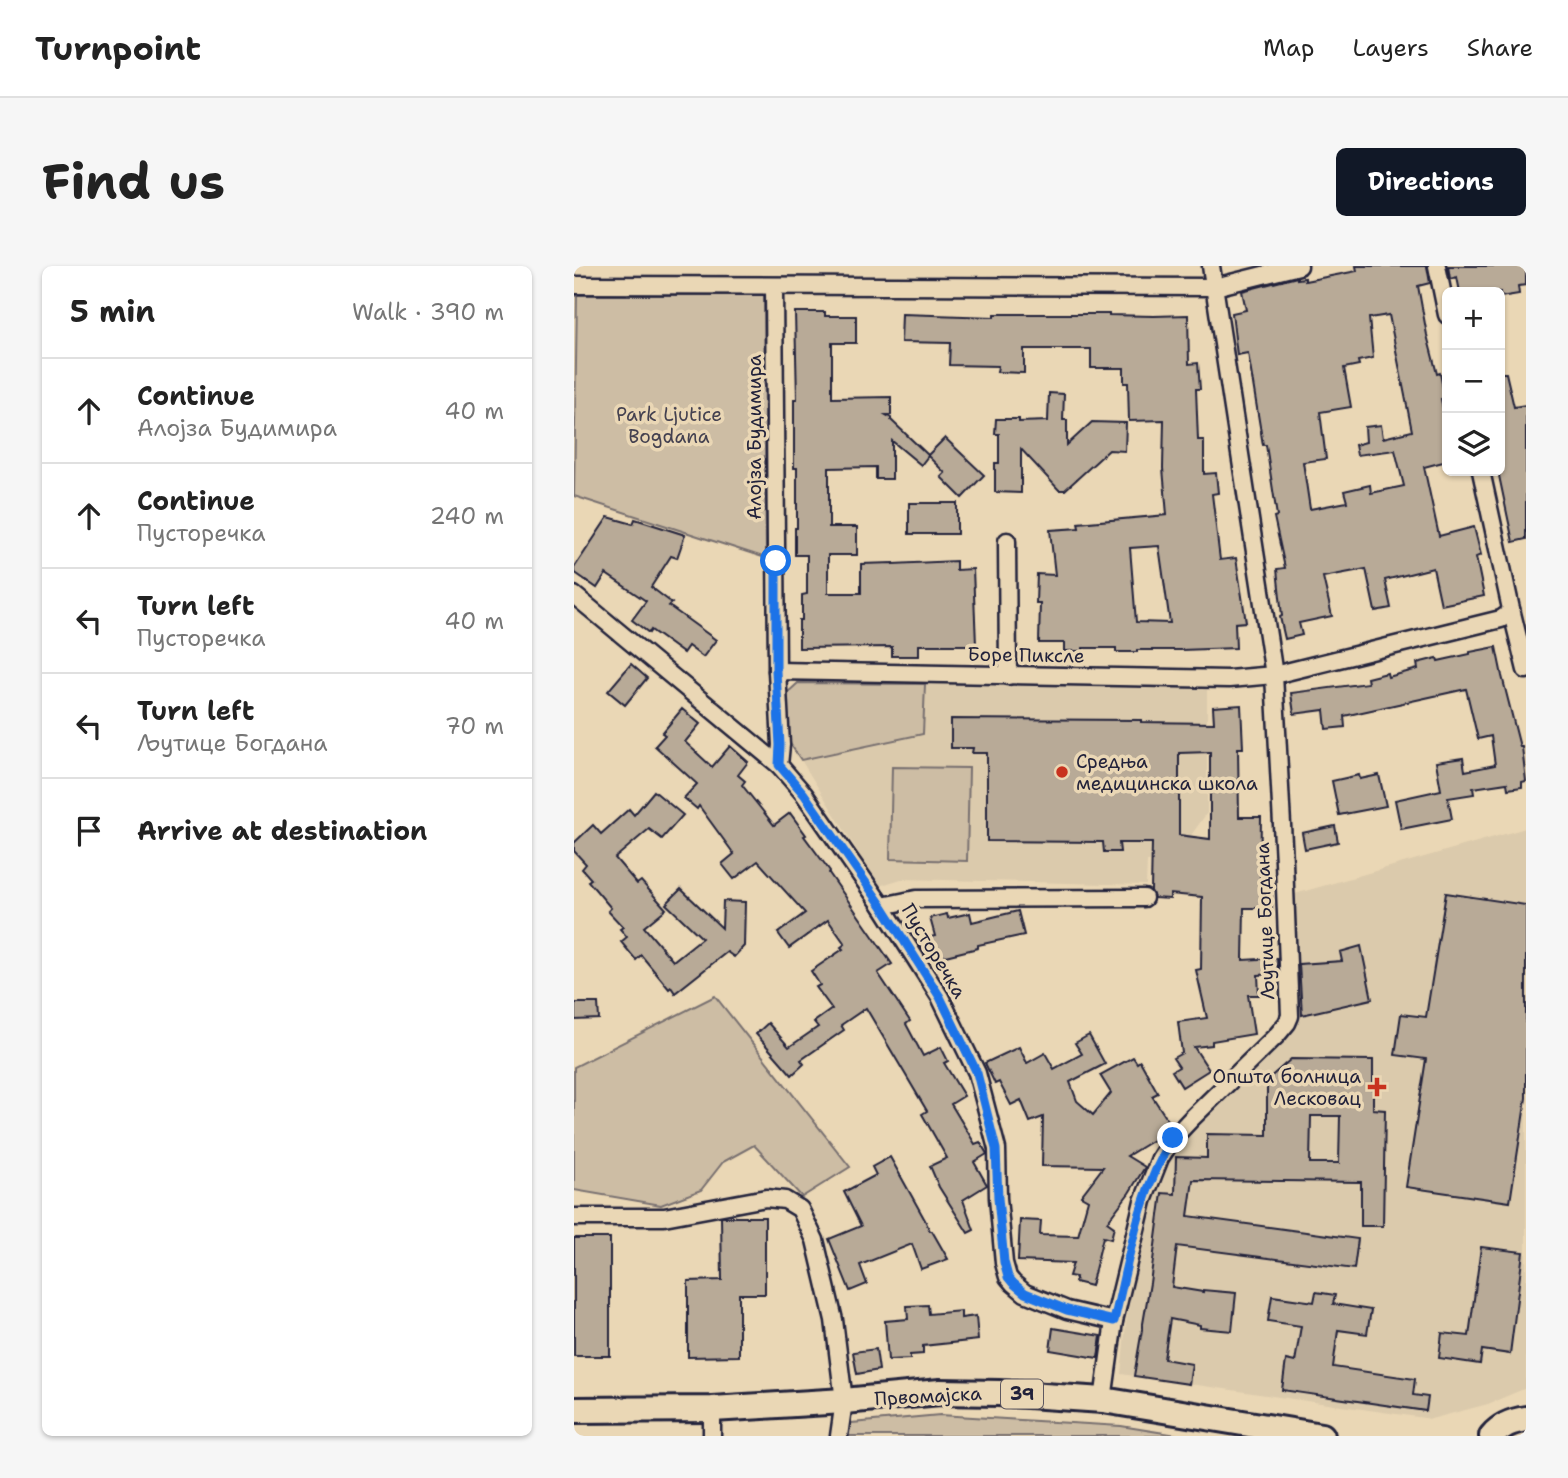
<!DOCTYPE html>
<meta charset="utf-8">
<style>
:root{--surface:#fff;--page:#f6f6f6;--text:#222;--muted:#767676;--line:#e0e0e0;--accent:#111827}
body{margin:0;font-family:"Shantell Sans",sans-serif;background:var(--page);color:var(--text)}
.controls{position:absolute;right:21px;top:21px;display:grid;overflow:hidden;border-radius:10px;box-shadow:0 2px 5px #0004}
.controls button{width:63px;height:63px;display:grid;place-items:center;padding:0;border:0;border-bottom:2px solid var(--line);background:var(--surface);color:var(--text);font:35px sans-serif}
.stop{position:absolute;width:21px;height:21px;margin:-16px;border:5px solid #1a73e8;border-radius:50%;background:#fff}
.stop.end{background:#1a73e8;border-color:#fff;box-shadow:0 2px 7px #0008}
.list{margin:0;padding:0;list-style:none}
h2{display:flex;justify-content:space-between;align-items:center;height:91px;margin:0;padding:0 28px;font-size:30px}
h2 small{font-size:23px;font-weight:400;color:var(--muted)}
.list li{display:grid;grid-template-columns:46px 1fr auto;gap:21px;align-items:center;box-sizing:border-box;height:105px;padding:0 28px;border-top:2px solid var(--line)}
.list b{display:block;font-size:26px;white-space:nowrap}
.list p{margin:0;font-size:23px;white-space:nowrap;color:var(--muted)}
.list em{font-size:23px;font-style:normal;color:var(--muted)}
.icon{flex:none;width:38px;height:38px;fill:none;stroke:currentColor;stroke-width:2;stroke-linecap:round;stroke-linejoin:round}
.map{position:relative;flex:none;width:952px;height:1170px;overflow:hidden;border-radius:10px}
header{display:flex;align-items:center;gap:42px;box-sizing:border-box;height:98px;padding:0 35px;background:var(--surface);border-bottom:2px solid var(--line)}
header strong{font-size:33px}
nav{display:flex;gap:38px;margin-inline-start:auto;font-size:24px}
.intro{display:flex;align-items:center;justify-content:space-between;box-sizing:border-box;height:168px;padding:0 42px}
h1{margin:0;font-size:49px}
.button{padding:18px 32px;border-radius:10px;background:var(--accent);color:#fff;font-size:24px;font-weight:700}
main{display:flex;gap:42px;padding:0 42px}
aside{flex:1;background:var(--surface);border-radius:10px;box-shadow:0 2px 5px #0004}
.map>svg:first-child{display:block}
</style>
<header>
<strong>Turnpoint</strong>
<nav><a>Map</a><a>Layers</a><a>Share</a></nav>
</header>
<div class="intro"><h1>Find us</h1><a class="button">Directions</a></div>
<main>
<aside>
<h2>5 min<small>Walk · 390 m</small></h2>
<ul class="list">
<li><svg class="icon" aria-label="ahead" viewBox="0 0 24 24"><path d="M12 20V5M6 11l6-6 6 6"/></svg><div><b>Continue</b><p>Алојза Будимира</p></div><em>40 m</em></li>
<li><svg class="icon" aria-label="ahead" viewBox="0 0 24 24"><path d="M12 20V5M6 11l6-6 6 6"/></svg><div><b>Continue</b><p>Пусторечка</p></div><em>240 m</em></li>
<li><svg class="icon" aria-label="left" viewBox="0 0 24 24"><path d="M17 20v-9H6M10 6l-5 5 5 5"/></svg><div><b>Turn left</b><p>Пусторечка</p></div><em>40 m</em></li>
<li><svg class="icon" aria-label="left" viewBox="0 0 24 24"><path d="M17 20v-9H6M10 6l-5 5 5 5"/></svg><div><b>Turn left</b><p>Љутице Богдана</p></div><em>70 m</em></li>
<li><svg class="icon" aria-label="arrive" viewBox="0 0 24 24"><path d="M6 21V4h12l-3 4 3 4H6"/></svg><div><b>Arrive at destination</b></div></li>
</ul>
</aside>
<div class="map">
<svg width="952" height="1170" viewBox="0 0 952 1170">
<rect width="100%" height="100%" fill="#ead7b5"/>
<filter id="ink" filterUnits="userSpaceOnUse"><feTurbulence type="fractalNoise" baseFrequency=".0143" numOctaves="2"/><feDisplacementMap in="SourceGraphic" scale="14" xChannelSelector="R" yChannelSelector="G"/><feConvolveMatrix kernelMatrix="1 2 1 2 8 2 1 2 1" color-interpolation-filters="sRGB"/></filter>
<g filter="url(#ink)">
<g fill="#dbcaac">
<polygon points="351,418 633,420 633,547 600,593 573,595 572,619 327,613 305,620 227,494 349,468"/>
<polygon points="952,562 952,1122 914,1138 857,1153 547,1108 552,1056 575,937 588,901 603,877 723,746 721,628"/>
</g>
<g fill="#cdbda4" stroke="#787070" stroke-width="2">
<polygon points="3,29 190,29 192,292 0,230"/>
<polygon points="224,417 351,418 349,468 227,494 213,473 211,429"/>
<polygon points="318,501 395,502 393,595 316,593"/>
<polygon points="141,730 276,901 228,931 180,879 149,896 127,924 87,939 0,924 0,801"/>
<polygon points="366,1149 547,1160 609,1170 265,1170 267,1158"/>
</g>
<g fill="#b8aa97" stroke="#22223b" stroke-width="2" fill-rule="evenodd">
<path d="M782,0H853L856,17L844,20L853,69L863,108L866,107L871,132L867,133L873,161V195L850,201L865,270L900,261L907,289L902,291L910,330L867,339L859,302L811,314L817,342L801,345L792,303L749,311L758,350L725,357L728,369L711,373L706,351L708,350L703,303L711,302L700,251L703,250L692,179H689L674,87L663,89L658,47L672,44L668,25L723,11V13L731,12V15L783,5ZM815,49L838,165L809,172L807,159L791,161L792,176L781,179L783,189L821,184L830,220L797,227L796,219L770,225L773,236L736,243L729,196L752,193L746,146L777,141L770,102L785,99L784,95L799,92L795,52Z"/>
<polygon points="874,0 952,0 952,19 944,20 945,28 926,31 926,26 886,26 883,11 876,13"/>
<polygon points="221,46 251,46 251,50 282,50 282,77 258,77 258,132 317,131 317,149 312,149 317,152 317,154 354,189 371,172 410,209 388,232 367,211 371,207 354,190 347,199 318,175 318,213 302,213 302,201 255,202 255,261 283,261 283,289 254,289 254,327 287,327 287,298 319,297 319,298 382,295 382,304 399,303 402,379 345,379 345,390 318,390 318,381 225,382 225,354 228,354 228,329 233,328 233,289 221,289 221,262 223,262 223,202 220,202 220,133 223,133"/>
<path d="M328,48L420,51V48H535V49L580,50L614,49L615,98L624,97L626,123H622L624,174H630V208L642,207L644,227L638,228L646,294L662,292L672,356L661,357L662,382L607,384H563V386H542V382H509V385H490V377H465L466,337H462L463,308L481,309L476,264L505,262L504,257L593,249L589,202L590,154L555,155L554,117H550V102H517V83H450V107L423,106L424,100L375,99L376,77L327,76ZM585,280L596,357L562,356L556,282Z"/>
<polygon points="926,107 932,107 940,141 952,139 952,273 939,276 924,205 926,205"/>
<polygon points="475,127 490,128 489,154 493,154 493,179 518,156 552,157 551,185 535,184 491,224 485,224 447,183 447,227 421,226 421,197 425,197 425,168 421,168 422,153 445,153 445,156 474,155"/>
<rect x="335" y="237" width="48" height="31"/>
<polygon points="34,251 59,258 61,253 111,269 103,292 97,290 77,321 98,337 95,340 142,374 129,391 114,380 109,387 77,364 75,367 58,354 72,335 32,308 23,322 0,306 0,302"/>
<polygon points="922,381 928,410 946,481 948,481 952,515 948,516 948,521 934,523 933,517 899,522 900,528 874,532 878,553 827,563 821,534 867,524 862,496 889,492 891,505 921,499 917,470 904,473 892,423 770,450 771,461 752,463 750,444 720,448 717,427 794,417 793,412 813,407 814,411 844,403 843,397 863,392 864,395 896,388 896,386"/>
<polygon points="57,398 73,412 51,439 34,425"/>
<path d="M667,439L669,482H664L665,551H687L686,618H698V642H670L669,694L703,692L704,708L684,709L685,729H674L680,768L638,775V779L620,781L635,804L608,821L598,805L605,801L599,792L608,787L604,756L633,752L622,704L627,703L628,631L596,628V633L580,632L577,625L578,577H545L546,586H530L529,576L413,575V487H398L399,482H377V453L567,454V456L640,457L639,441ZM636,486V573L605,569V487Z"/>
<polygon points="108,443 126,458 111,476 138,501 156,480 174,496 164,509 171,515 168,519 200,559 216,547 232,569 230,570 256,605 255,607 318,698 304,707 336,755 332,758 349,790 367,781 374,795 370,797 390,830 377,838 401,878 406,876 413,888 400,896 413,919 389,934 400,964 394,967 365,921 356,900 373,892 348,848 353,845 292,742 267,759 270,764 227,794 230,798 218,809 182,768 194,757 215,781 244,761 240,756 258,743 242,721 246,719 237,705 269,683 267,681 271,678 254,654 215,682 204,667 231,647 184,595 160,613 148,598 160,588 125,540 123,543 110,532 123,518 81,480 91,469 88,467"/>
<polygon points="785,509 786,513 805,509 812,540 765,549 758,515"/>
<polygon points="80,525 109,549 88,573 75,563 41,592 63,618 67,615 92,643 70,661 99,695 128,672 92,638 107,623 148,662 149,635 171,636 170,680 160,691 153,686 101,727 97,721 95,723 67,689 62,694 47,676 53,671 46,663 49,661 34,645 37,642 14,615 17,613 8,603 12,598 0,585 0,577 19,559 27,568 55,543 60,549"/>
<polygon points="761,560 764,576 731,583 728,567"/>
<polygon points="872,627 952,639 952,832 936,936 832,921 852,793 821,789 827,748 852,751"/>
<polygon points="444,645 450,669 404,679 404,682 355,694 344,677 344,674 361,670 356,652 373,648 374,652 396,647 398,656"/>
<polygon points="787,680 798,733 728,749 725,698 768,695 766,686"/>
<polygon points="1,737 24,737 25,753 1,754"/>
<polygon points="515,769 531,798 496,816 503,835 519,849 537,827 526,809 559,791 563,797 566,795 584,827 578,830 597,859 589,868 553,890 571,901 555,927 533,956 540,961 537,973 529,971 517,1020 501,1016 502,1011 495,1010 499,997 444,995 446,954 467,955 466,969 504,970 514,934 507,930 529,901 468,900 469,851 456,856 447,834 437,839 425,816 421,818 411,797 445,781 453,797 471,787 480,803 508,788 501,777"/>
<path d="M717,793L799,794V843L811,844L809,960H787V916L619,914L614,950L784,973L780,1003L603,980L598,1021L629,1026V1024L662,1027L658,1065L626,1062V1059L596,1053L590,1093L618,1098L615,1118L560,1110L576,1017L588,927L601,928L602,891L633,892V868L693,869V814ZM737,850H766L765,897H736Z"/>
<polygon points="316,891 351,954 356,965 358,965 374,993 347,1003 338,978 286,999 293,1018 276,1025 255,973 287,960 270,926 302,909 298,901"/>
<polygon points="147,951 191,951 191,1028 165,1028 165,1090 114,1091 114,1015 148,1014"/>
<rect x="0" y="972" width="36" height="118"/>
<polygon points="907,981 949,986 936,1088 908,1084 906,1098 865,1092 868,1067 895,1070"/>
<polygon points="742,1026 761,1029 759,1038 797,1044 793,1068 764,1064 759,1101 841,1113 839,1129 854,1131 852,1145 708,1124 712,1094 721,1096 727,1060 694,1055 698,1030 740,1036"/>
<polygon points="354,1039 355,1048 387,1045 387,1052 402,1050 404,1074 349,1080 349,1088 336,1089 336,1093 314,1094 311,1055 334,1053 333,1040"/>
<polygon points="479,1062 527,1070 524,1092 476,1084"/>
<polygon points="302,1083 305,1104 283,1108 279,1086"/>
</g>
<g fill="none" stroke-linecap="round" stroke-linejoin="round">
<defs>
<g id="minor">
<polyline points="863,0 873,49"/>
<polyline points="0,19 641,21 725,0"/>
<polyline points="200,21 203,405 207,479 205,499 230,528 308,640 366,731 403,807 423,883 424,932 430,997 434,1011 439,1017 451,1027 493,1044 540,1055"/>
<polyline points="907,205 937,343 952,404"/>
<polyline points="433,275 434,410"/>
<polyline points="0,329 205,499"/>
<polyline points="203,405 655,413 700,409 927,353 934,348 937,343"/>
<polyline points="308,640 342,633 570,632"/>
<polyline points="0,951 90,951 192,932 211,934 226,943 241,974 260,1054 270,1135 265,1170"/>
<polyline points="529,1134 540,1055 569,935 586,892 599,872 618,852 703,769 713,757 716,750 710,596 700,409 637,0"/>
<polyline points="138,1170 138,1143"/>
</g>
<g id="primary">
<polyline points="0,1144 138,1143 270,1135 366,1126 425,1127 529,1134 748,1170"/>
<path d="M918,1170C927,1159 938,1155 952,1153"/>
</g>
</defs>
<use href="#minor" stroke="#22223b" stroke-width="21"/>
<use href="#primary" stroke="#22223b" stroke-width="30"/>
<use href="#minor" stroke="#ead7b5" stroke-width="16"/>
<use href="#primary" stroke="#ead7b5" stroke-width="24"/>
</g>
</g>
<g fill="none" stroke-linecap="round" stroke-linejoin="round" filter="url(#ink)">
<path stroke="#1a73e8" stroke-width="9" d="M202,295V405L206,479L205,499L230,528L308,640L366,731L403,807L422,883L424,932L430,996L434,1011L439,1017L451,1027L493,1044L540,1055C555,993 564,927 599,872"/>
</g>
<g fill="#c8321e" stroke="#ead7b5" stroke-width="2.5">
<circle cx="488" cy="506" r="7"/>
<path d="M799.5 810.5h7v7h7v7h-7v7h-7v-7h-7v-7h7z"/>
</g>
<g text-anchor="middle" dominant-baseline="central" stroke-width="7" stroke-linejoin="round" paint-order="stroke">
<rect fill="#ead7b5" stroke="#5e5860" stroke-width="2" x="427" y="1113.5" width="42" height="29" rx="5"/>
<g font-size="18" font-weight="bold" fill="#22223b">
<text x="448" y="1128">39</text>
</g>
<g font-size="19" fill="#444150" stroke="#ead7b5">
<text x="95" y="148">Park Ljutice<tspan x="95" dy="22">Bogdana</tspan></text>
</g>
<g font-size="19" fill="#22223b" stroke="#ead7b5">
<text transform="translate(180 171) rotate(-90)">Алојза Будимира</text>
<text transform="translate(452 389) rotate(1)">Боре Пиксле</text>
<text transform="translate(691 655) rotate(-92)">Љутице Богдана</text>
<text transform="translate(360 685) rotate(59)">Пусторечка</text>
<text transform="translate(354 1130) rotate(-3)">Првомајска</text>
</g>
<g font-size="19" fill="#22223b" stroke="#ead7b5" text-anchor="start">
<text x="502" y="495">Средња<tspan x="502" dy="22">медицинска школа</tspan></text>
<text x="787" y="810" text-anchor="end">Општа болница<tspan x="787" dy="22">Лесковац</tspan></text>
</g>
</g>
</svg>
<div class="controls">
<button>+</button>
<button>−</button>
<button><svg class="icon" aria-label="layers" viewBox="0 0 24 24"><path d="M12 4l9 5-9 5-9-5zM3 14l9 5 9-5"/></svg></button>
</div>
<div class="stop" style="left:202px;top:295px"></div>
<div class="stop end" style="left:599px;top:872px"></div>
</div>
</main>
